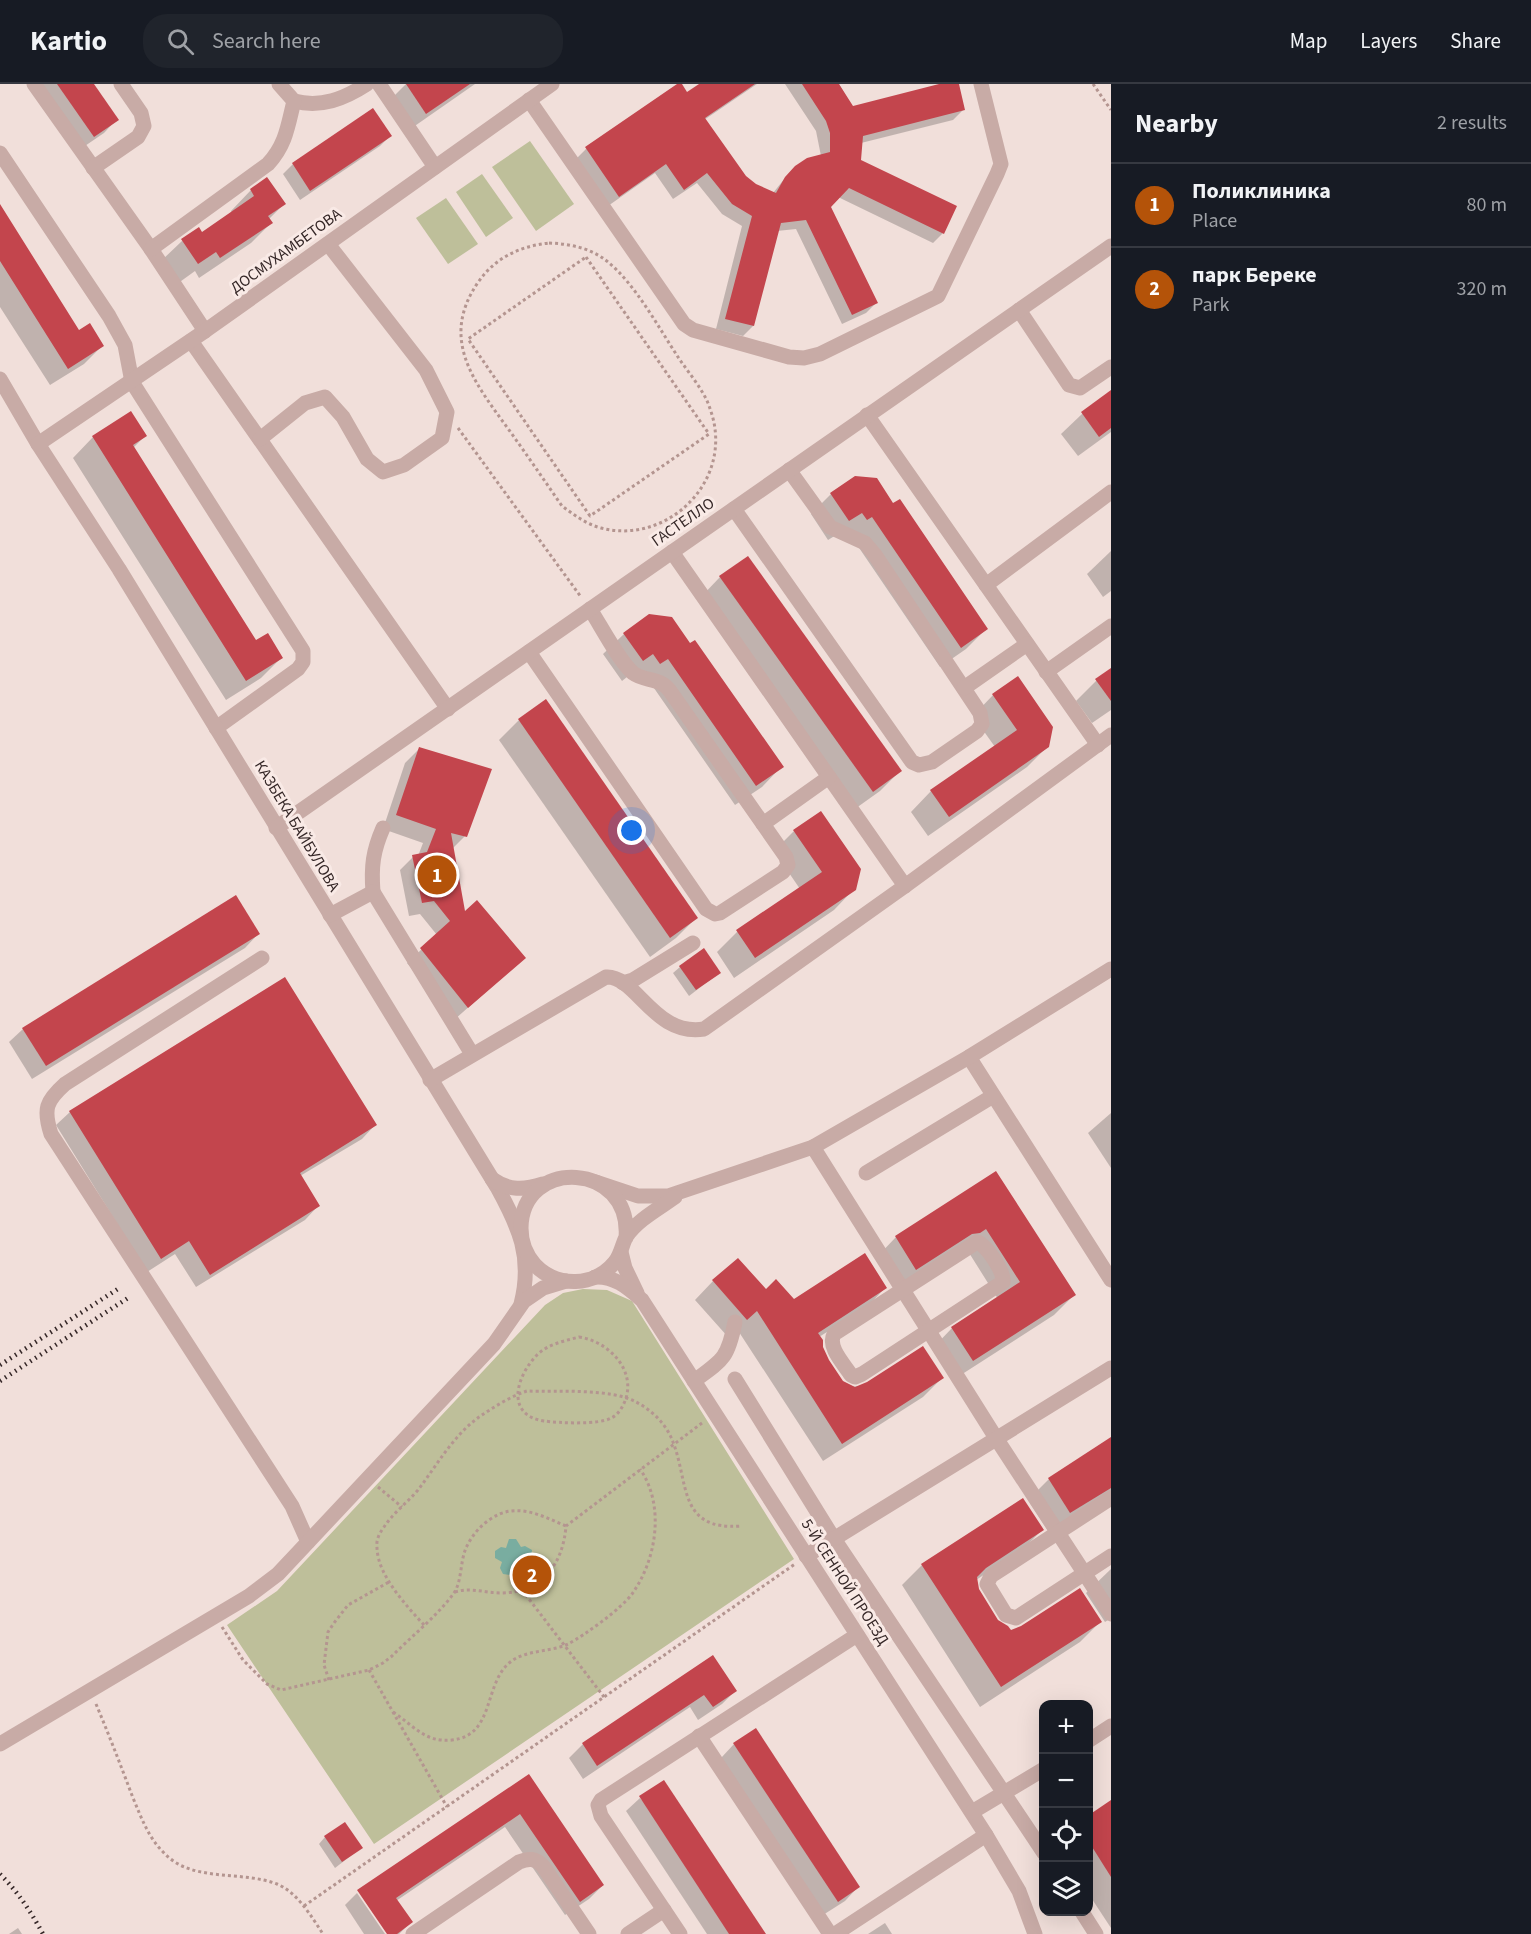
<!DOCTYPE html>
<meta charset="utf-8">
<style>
:root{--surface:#171b24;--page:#20242c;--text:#f1f3f6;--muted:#9ea1a6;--line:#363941;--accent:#b45309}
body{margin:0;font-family:"Source Sans 3",sans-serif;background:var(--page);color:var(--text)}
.controls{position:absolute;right:18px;bottom:18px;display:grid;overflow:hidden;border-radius:12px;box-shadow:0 6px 24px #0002}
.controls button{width:54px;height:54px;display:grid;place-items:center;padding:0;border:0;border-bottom:2px solid var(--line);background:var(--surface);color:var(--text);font:30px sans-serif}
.you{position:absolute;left:632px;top:747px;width:21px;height:21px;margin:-15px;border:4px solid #fff;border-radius:50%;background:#1a73e8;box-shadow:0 0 0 9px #1a73e833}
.badge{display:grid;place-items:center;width:39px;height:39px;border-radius:50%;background:var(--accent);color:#fff;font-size:20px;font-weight:700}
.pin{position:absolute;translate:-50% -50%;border:3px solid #fff;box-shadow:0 2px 6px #0006}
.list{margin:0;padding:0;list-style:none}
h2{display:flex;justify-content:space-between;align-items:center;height:78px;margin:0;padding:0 24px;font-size:26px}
h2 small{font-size:20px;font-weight:400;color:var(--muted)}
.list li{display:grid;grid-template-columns:39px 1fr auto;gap:18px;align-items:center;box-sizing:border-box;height:84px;padding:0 24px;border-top:2px solid var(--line)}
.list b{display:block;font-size:22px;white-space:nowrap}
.list p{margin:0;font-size:20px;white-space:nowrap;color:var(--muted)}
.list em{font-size:20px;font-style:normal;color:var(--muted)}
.icon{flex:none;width:33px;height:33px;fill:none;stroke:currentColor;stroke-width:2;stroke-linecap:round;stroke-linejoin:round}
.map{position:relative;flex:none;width:1111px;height:1850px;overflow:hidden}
header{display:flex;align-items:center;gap:36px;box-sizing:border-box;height:84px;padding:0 30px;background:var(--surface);border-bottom:2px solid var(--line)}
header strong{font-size:28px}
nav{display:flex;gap:33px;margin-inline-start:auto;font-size:21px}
.search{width:420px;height:54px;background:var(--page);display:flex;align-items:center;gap:15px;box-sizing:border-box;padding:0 21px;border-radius:24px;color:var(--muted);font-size:22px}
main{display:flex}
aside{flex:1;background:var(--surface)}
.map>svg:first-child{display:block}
</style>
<header>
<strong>Kartio</strong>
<div class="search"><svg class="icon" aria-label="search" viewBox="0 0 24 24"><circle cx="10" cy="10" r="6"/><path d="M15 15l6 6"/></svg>Search here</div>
<nav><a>Map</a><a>Layers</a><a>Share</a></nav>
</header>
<main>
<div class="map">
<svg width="1111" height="1850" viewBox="0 0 1111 1850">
<rect width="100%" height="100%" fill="#f1dfda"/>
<g fill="#bebf9a">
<polygon points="530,57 574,120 536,147 492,83"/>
<polygon points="482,90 513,134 486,153 456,108"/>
<polygon points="446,114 478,160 448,180 416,134"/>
<polygon points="583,1205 607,1206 632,1217 794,1475 374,1760 227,1541 277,1507 545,1221 563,1209"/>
</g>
<polygon fill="#79ada0" points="509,1455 516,1455 521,1463 525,1462 532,1466 531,1474 526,1477 530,1485 525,1491 518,1490 515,1486 510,1491 503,1490 500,1484 502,1478 495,1474 495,1467 501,1463 506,1464"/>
<g fill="#0003">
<polygon points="34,0 92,0 117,35 104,49 79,66"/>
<polygon points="406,0 475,0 409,46 389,17"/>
<polygon points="679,0 687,10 702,0 757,0 704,36 745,93 755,101 773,109 785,94 821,72 816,47 785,0 839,0 853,24 946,0 957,0 963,26 953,36 861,59 859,77 943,149 933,159 838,113 830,122 876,219 866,229 842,240 796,145 777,147 753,242 743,252 716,245 742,142 722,130 697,99 673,115 655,89 608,122 576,75 586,65"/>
<polygon points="373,26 390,52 380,62 300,116 283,90 293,80"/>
<polygon points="251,106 284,120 269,135 271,139 251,159 199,194 195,187 177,200 161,177 182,157 198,145 202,150 232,129 231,127"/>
<polygon points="0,123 79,248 102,262 84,280 50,301 0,223"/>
<polygon points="1111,308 1111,348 1078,372 1061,350 1082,330"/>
<polygon points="145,352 133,364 256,558 281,574 261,594 226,616 73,374 93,353"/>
<polygon points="856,393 986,545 966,565 940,583 851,452 841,448 828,456 811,430 831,410"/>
<polygon points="1111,467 1111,507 1103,513 1087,490"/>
<polygon points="720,493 900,687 880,707 852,727 700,514"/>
<polygon points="650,532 782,682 762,703 735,721 647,594 632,589 622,597 603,570 624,550"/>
<polygon points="1111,586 1111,626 1092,639 1076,617 1096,597"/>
<polygon points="1017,594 1048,662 1027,683 928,752 911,728 931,707 995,663 973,632 993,611"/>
<polygon points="519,636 696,834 676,854 650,873 499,656"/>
<polygon points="419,665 465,752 452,765 464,830 524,874 454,936 407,879 437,851 420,830 409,832 400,786 413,773 418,772 423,759 383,745 405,679"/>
<polygon points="794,747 854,805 834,826 734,894 717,868 737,848 800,805 774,767"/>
<polygon points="258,850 245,864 32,995 9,958 23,945"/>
<polygon points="680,883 719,889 689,912 673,889"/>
<polygon points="70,1028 375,1041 362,1055 300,1092 318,1122 305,1136 196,1203 175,1170 147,1188 56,1041"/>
<polygon points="1111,1029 1111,1084 1088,1049"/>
<polygon points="996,1089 1074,1211 1054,1231 953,1296 932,1265 952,1244 998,1215 966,1164 895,1205 876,1174 896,1153"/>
<polygon points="713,1197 766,1207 794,1217 885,1204 867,1223 819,1253 824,1269 842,1298 850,1303 942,1294 923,1313 823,1377 737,1245 728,1253 695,1216"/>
<polygon points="1111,1355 1111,1411 1049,1448 1028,1416 1049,1395"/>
<polygon points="1042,1446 1022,1466 976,1496 977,1506 997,1537 1010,1547 1100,1538 1080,1558 980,1623 902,1501 922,1481"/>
<polygon points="1111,1485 1111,1534 1105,1538 1086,1509"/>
<polygon points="713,1573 735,1607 722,1620 698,1636 690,1623 583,1695 569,1674 583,1660"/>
<polygon points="734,1660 858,1803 845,1817 823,1831 721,1674"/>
<polygon points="529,1692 603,1801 589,1815 565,1831 505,1743 396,1817 411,1838 399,1850 389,1850 360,1808 358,1808"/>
<polygon points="640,1714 764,1850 707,1850 626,1727"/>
<polygon points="1111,1718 1111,1844 1088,1809 1088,1732"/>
<polygon points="325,1753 361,1764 335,1784 319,1760"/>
<polygon points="357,1809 385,1850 364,1850 345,1821"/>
<polygon points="885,1839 892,1850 868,1850"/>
<polygon points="18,1844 22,1850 9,1850"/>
</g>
<g fill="#c3454d">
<polygon points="57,0 94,0 119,36 94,53"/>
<polygon points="406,0 470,0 426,30"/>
<polygon points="677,0 682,0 687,8 699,0 755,0 705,34 746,92 756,100 776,109 785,93 795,82 807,74 830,68 830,49 826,37 802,0 839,0 853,22 939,0 959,0 965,26 863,52 861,76 957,122 944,150 849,104 831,123 878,219 852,231 806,136 781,139 754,242 725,235 752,132 732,120 707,89 684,106 666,80 619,113 585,63"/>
<polygon points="373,24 392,52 310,107 292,79"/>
<polygon points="267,93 286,120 268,132 273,139 220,174 216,168 198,180 181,155 199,143 202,148 254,112 250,105"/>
<polygon points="0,120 79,246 90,239 104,262 68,285 0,177"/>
<polygon points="1111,306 1111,344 1099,353 1081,328"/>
<polygon points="131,327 147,352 133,361 256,556 268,549 283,574 246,597 92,352"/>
<polygon points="855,392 877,394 893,419 900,415 988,545 961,564 872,433 867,436 862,429 849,437 830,409"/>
<polygon points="748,472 902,687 873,708 719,492"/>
<polygon points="649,530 672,533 690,559 695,556 784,683 756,702 668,575 660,580 653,570 643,577 623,549"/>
<polygon points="1111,584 1111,617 1095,595"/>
<polygon points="1018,592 1053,643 1049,663 949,733 930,706 1017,646 992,610"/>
<polygon points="546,615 698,834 670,854 518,635"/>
<polygon points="419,663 492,685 467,753 451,749 465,827 477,816 526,874 468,924 420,864 450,837 434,817 422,819 412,771 427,768 436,745 396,731"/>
<polygon points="821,727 861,785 856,806 755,874 736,846 822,788 793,746"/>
<polygon points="236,811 260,850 46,982 22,944"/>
<polygon points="704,864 721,889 696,906 679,882"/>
<polygon points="285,893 377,1041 300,1089 320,1122 210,1191 189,1157 161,1175 69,1027"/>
<polygon points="996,1087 1076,1211 973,1277 951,1243 1020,1198 986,1145 980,1149 972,1150 916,1186 895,1152"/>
<polygon points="865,1169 887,1204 818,1249 823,1256 823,1263 829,1276 843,1297 855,1303 867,1298 923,1262 944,1294 842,1360 757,1227 747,1236 712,1196 738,1174 766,1205 776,1195 794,1215"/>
<polygon points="1111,1353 1111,1404 1070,1429 1048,1394"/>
<polygon points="1023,1414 1044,1446 986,1484 977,1493 979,1505 998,1536 1008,1542 1011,1546 1021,1542 1080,1504 1102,1538 1001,1603 921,1480"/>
<polygon points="713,1571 737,1607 713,1623 704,1611 597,1682 582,1659"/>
<polygon points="756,1644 860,1803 838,1818 733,1659"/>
<polygon points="529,1690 604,1801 580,1818 520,1730 396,1814 413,1838 397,1850 387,1850 357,1806"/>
<polygon points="664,1696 766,1850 729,1850 639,1712"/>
<polygon points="1111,1716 1111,1793 1089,1758 1089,1731"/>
<polygon points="345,1738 363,1764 342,1778 324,1752"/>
</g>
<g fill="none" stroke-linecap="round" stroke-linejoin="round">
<g stroke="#b49590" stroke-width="3" stroke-dasharray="3 3" stroke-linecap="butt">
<polyline points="1093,0 1111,26"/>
<path d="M549,159C571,160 591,164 608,178C635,200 659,244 678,273C688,288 701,303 708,319C711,327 714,336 715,345C723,407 662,460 601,444C586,440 574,431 562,422C544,396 527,371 509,346C475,299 438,255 479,197C496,173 521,162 549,159Z"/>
<polygon points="586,173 709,350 590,432 468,255"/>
<polyline points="458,344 581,513"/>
<path d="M579,1253C608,1257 637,1286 625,1317C622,1324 618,1331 611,1334C599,1341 559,1339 544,1337C504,1331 517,1291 537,1271C548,1260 564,1257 579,1253Z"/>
<polyline points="378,1403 402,1423"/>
<polyline points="522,1506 604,1613"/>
<path d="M455,1508C471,1503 485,1509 501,1509C542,1509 563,1480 566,1442L702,1339"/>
<path d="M424,1541C406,1521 378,1492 377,1464C376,1456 379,1450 384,1443C393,1429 407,1419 418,1406C437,1381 453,1352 479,1333C494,1323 511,1312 527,1307C558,1308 610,1304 636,1318C652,1326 667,1341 673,1358C689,1399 678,1447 741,1442"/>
<path d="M222,1543L243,1576L267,1600L281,1606L369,1586L383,1579L392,1572C412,1552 438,1531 454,1509C462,1497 460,1478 466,1464C471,1453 479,1443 489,1436C515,1417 540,1431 566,1442"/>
<polyline points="369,1586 447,1723"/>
<polyline points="329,1596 324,1581 328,1548 334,1539 348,1521 389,1498"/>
<path d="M96,1620C109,1651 121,1682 133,1714C142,1735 148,1753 164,1769C192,1799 241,1786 277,1800C298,1809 311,1832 323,1850"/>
<path d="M393,1628C413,1641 425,1659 452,1656C494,1652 484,1602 508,1580C524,1565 549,1569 568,1560C585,1551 621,1525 632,1510C657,1475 665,1421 640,1385"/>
<polyline points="304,1822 795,1480"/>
</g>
<g stroke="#c8aba6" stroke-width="15">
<polyline points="34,0 151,165 205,247"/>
<polyline points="379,0 435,83"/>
<polyline points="529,16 684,240 693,246 789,273 804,274 820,270 938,212 997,90 1001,80 981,0"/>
<path d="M294,17C321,24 344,15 367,0"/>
<polyline points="0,69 109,232 125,261 132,298 303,567 303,578 298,585 216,644"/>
<polyline points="93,84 138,53 144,42 141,29 121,0"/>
<path d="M151,165L268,80C286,61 288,41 294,17L279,0"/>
<polyline points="1019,226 1069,301 1080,304 1111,283"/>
<polyline points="191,257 448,625"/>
<path d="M0,295L38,360L119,485L497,1103C519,1143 533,1173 521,1220"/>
<polyline points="867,331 1098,661"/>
<polyline points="260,355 305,319 325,313 343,333 367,375 383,388 404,381 442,354 447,328 426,286 328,160"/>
<polyline points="38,360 205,247 552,0"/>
<polyline points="734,425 912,678 919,681 932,678 977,647 982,640 980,629 875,471 865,459 830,443 789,386"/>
<polyline points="672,468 905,802"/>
<polyline points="986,501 1111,408"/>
<path d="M529,568L706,825L715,830L720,829L783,788L788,781L786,773L670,607C660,593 645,598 633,589C619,577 601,542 590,525"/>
<polyline points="1046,588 1111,542"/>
<polyline points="964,604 1027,560"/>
<polyline points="763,740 829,693"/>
<polyline points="276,744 1111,162"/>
<path d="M373,808C371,782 373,767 383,744"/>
<polyline points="330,831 373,808 472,970"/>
<path d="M262,874L65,1000C46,1017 43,1025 51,1050L292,1422L308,1458"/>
<polyline points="623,899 633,896 693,859"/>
<polyline points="969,973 1111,1196"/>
<path d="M430,996L606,893C636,891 654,953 704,945L905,802L1111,651"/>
<polyline points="813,1063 996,1354 1111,1530"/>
<polyline points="866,1089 993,1012"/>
<path d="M492,1095C509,1107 524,1106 543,1100"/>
<polyline points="596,1098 638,1112 668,1112 813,1063 969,973 1111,885"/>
<path d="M626,1154C632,1077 522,1073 521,1144C521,1157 526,1171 535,1181C557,1204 595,1203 615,1178C621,1170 622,1161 626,1153C637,1136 660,1124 675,1113"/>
<path d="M977,1158C986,1160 1005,1189 1003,1198L862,1290L855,1293L851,1291C844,1280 827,1263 834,1250Z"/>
<polyline points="621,1168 625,1184 637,1209"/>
<path d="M595,1193C615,1192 628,1204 642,1216L986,1751L1019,1807L1035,1850"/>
<polyline points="735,1295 834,1455 1044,1769"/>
<path d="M694,1297C723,1276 728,1274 735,1238"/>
<polyline points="1111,1414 991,1492 987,1500 1006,1531 1016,1534 1111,1472"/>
<polyline points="806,1472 1111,1284"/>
<polyline points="699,1652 830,1850"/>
<polyline points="1088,1657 1111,1642"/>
<polyline points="0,1660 249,1512 278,1490 494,1260 524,1217 543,1204 566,1197"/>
<polyline points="972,1728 1044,1685"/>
<polyline points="1082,1828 1096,1850"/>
<path d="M413,1850L519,1778C529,1774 535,1774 543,1782L589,1850"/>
<polyline points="628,1850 664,1826"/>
<polyline points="680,1850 601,1732 598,1721 601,1716 857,1551"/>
<polyline points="835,1850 986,1751"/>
</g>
<g stroke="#352727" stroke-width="4.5" stroke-dasharray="1.5 4.5" stroke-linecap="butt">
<polyline points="0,1281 121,1203"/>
<polyline points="0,1297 128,1214"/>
<path d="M0,1790C18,1808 31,1828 43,1850"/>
</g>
</g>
<g text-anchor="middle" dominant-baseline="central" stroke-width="6" stroke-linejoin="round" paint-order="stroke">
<g font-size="16" fill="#352727" stroke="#f9eae6">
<text transform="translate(286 167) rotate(-36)">ДОСМУХАМБЕТОВА</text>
<text transform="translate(683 438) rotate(-35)">ГАСТЕЛЛО</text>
<text transform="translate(297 742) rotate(59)">КАЗБЕКА БАЙБУЛОВА</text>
<text transform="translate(845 1498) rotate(57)">5-Й СЕННОЙ ПРОЕЗД</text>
</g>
</g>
</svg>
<div class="controls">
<button>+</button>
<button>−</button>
<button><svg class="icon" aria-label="locate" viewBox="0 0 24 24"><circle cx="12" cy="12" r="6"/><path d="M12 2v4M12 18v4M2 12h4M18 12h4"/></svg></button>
<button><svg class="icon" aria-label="layers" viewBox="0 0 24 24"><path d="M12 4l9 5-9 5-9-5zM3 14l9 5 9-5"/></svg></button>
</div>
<div class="you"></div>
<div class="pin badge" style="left:437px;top:791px">1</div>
<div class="pin badge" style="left:532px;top:1491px">2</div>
</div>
<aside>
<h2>Nearby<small>2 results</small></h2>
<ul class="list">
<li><span class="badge">1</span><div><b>Поликлиника</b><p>Place</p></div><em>80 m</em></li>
<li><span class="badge">2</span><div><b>парк Береке</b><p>Park</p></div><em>320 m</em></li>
</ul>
</aside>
</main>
